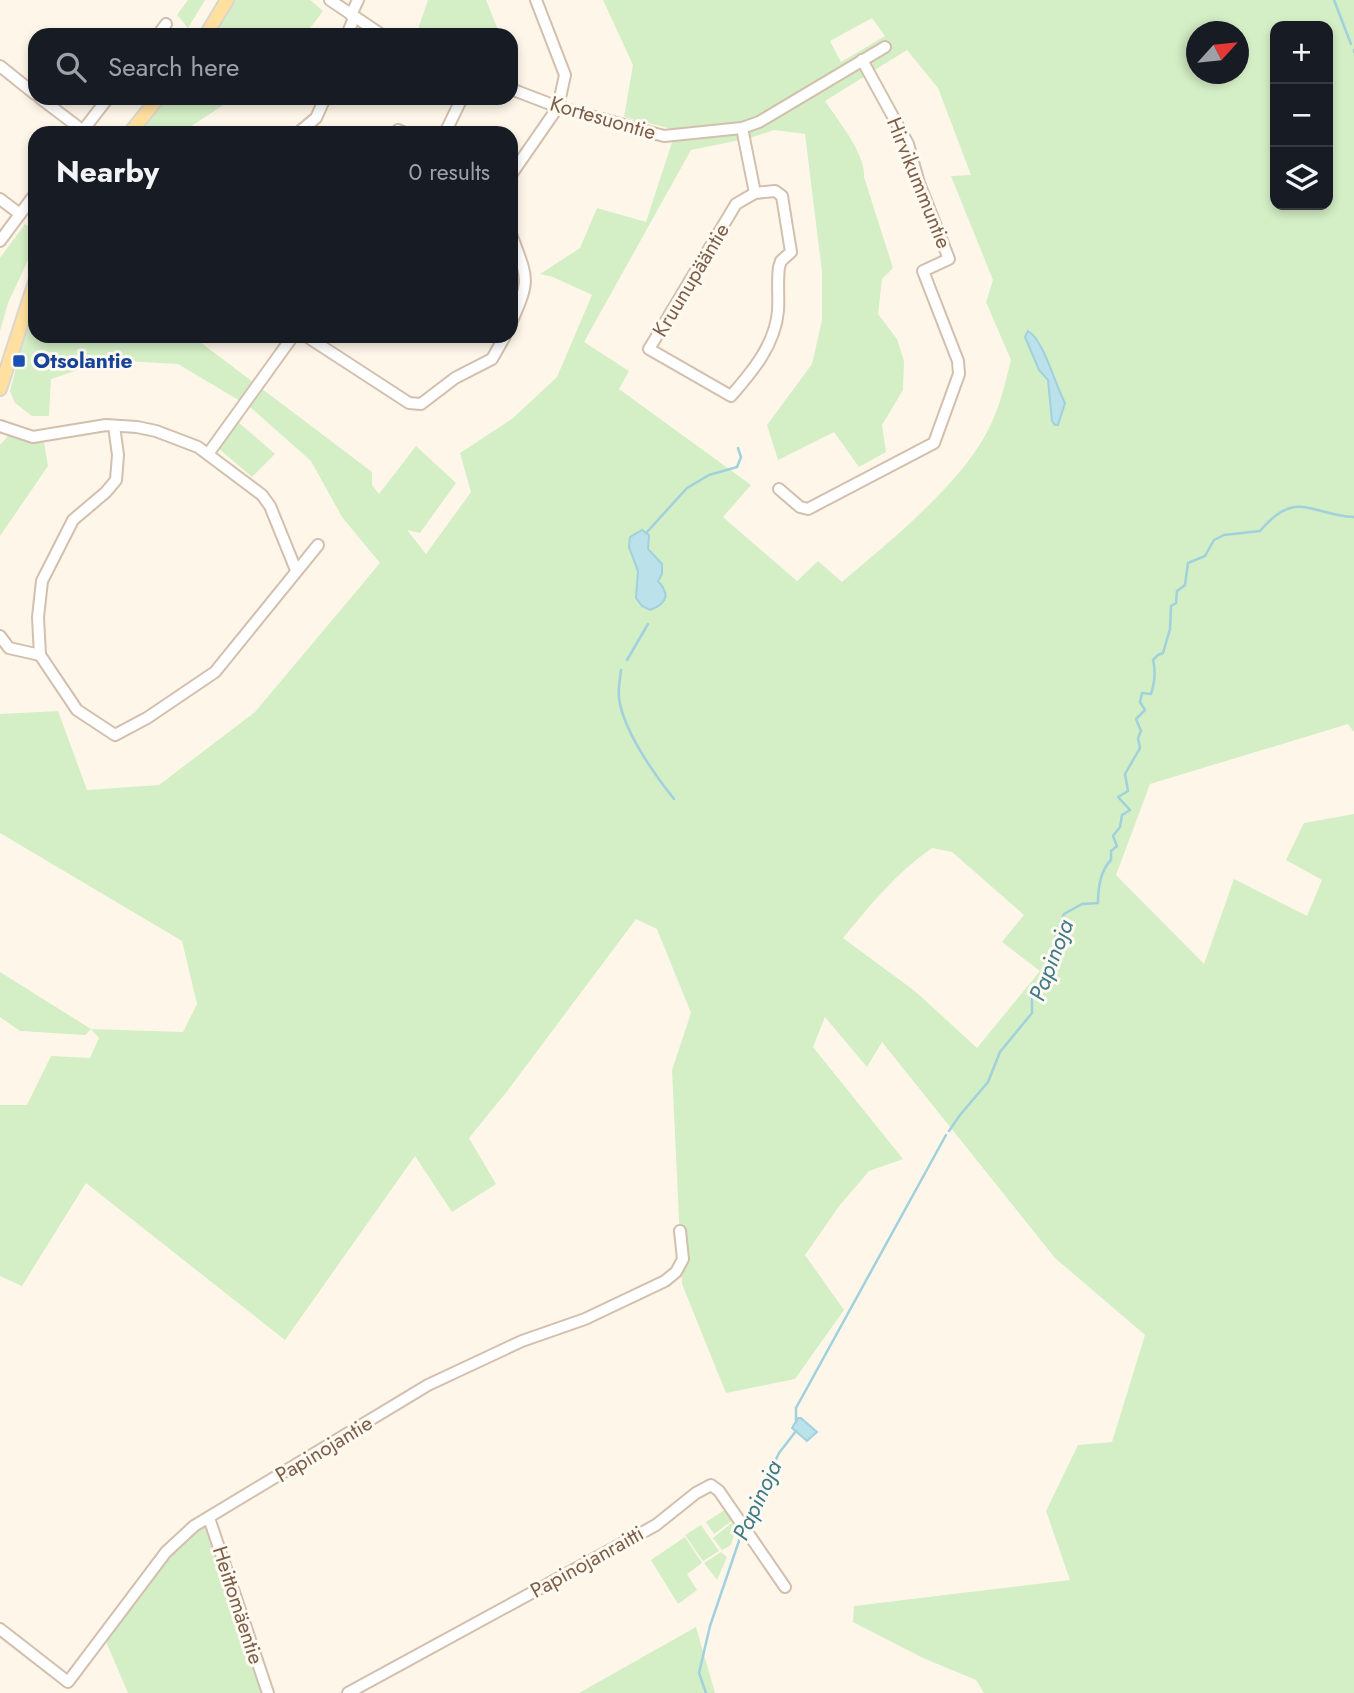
<!DOCTYPE html>
<meta charset="utf-8">
<style>
:root{--surface:#171b24;--page:#20242c;--text:#f1f3f6;--muted:#9ea1a6;--line:#363941}
body{margin:0;font-family:Jost,sans-serif;background:var(--page);color:var(--text)}
.controls{position:absolute;right:21px;top:21px;display:grid;overflow:hidden;border-radius:14px;box-shadow:0 4px 10px #0003}
.controls button{width:63px;height:63px;display:grid;place-items:center;padding:0;border:0;border-bottom:2px solid var(--line);background:var(--surface);color:var(--text);font:35px sans-serif}
.compass{position:absolute;left:1186px;top:21px;width:63px;height:63px;border-radius:50%;background:var(--surface);box-shadow:0 4px 10px #0003;rotate:63deg}
.list{margin:0;padding:0;list-style:none}
h2{display:flex;justify-content:space-between;align-items:center;height:91px;margin:0;padding:0 28px;font-size:30px}
h2 small{font-size:23px;font-weight:400;color:var(--muted)}
.icon{flex:none;width:38px;height:38px;fill:none;stroke:currentColor;stroke-width:2;stroke-linecap:round;stroke-linejoin:round}
.map{position:relative;flex:none;width:1354px;height:1693px;overflow:hidden}
.search{position:absolute;background:var(--surface);box-shadow:0 4px 10px #0003;left:28px;top:28px;width:490px;height:77px;display:flex;align-items:center;gap:18px;box-sizing:border-box;padding:0 24px;border-radius:21px;color:var(--muted);font-size:26px}
.panel{position:absolute;background:var(--surface);box-shadow:0 4px 10px #0003;left:28px;top:126px;width:490px;height:217px;border-radius:21px}
.map>svg:first-child{display:block}
</style>
<div class="map">
<svg width="1354" height="1693" viewBox="0 0 1354 1693">
<rect width="100%" height="100%" fill="#fef7e9"/>
<g fill="#d4eec5" fill-rule="evenodd">
<polygon points="188,0 205,0 188,28 177,15"/>
<polygon points="233,0 310,0 323,11 305,35 211,35"/>
<polygon points="428,0 486,0 500,35 416,35"/>
<path d="M603,0H1354V732L1348,724L1150,784L1116,875L1204,964L1234,879L1307,916L1322,880L1286,860L1304,823L1354,814V1693H984L976,1680L923,1658L853,1622L854,1606L1070,1580L1046,1511L1078,1445L1112,1442L1145,1335L1055,1258L882,1042L867,1067L825,1017L813,1047L903,1159L869,1171L840,1205L805,1255L844,1310L795,1379L726,1393L682,1284L672,1070L691,1013L657,929L636,919L508,1090L469,1138L496,1184L452,1212L415,1156L285,1340L86,1183L22,1286L0,1276V1105H27L51,1056L90,1058L99,1038L91,1029L85,1035L20,1031L0,1017V972L91,1029L183,1032L197,1004L182,941L0,833V714L58,711L87,790L159,785L255,712L380,563L342,517L311,461L250,407L178,364L108,360L51,379L49,416H32L15,403L10,391L26,329L35,306V336H192L372,472V485L379,494L416,446L456,483L420,533L407,530L426,554L471,492L460,453L512,419L557,377L592,295L553,277L540,274L580,248L597,208L646,222L676,130L624,117L633,65ZM872,18L885,36L841,62L830,41ZM1275,26H1328V205H1275ZM1196,32H1238V74H1196ZM907,50L938,88L971,175L951,176L993,280L986,302L1011,360C1006,379 1002,399 994,417C970,478 891,540 842,582L818,561L797,581L723,517L751,485L619,389L629,371L584,342L691,150L750,138L774,130L805,134L822,272V320L812,364L767,425L778,460L834,432L859,467L886,452L882,425L903,390L904,361L897,339L878,314L882,279L893,268L864,177C866,154 837,119 825,101ZM1025,337L1039,341C1043,354 1051,366 1055,379C1058,387 1059,393 1064,400L1060,423L1055,425L1052,421L1048,380L1039,370ZM642,530L649,537L647,547L653,553L661,576L658,583L665,593L663,601L650,610C628,603 640,587 638,570C636,557 628,551 630,537ZM932,848L952,852L1024,915L1002,942L1040,971L977,1048L916,992L843,938C870,905 897,872 932,848Z"/>
<polygon points="164,98 234,98 181,133 137,133"/>
<polygon points="25,224 35,230 35,245 8,303 0,331 0,258"/>
<polygon points="238,422 275,454 252,477 218,448"/>
<polygon points="9,435 44,442 48,466 0,536 0,445"/>
<polygon points="726,1509 733,1520 714,1534 706,1522"/>
<polygon points="209,1518 268,1693 128,1693 104,1637 166,1552"/>
<polygon points="734,1521 737,1525 731,1545 722,1550 713,1538"/>
<polygon points="701,1525 719,1551 703,1561 685,1535"/>
<polygon points="685,1537 702,1563 687,1574 697,1590 678,1604 651,1560"/>
<polygon points="721,1552 727,1557 717,1580 704,1563"/>
<polygon points="696,1627 715,1693 579,1693"/>
</g>
<g fill="#bbe1ea" stroke="#a0d1dd" stroke-width="2">
<path d="M1028,331C1044,340 1055,385 1065,403L1058,425H1055L1052,421L1048,380L1039,370L1025,337Z"/>
<path d="M642,530L649,535L648,549L662,564V574L658,581C660,584 663,586 664,590C670,600 658,607 650,610L642,606L636,598L638,571L629,547L630,537Z"/>
<polygon points="798,1418 801,1418 817,1432 807,1441 792,1428"/>
</g>
<g fill="none" stroke-linecap="round" stroke-linejoin="round">
<g stroke="#a0d1dd" stroke-width="2.5">
<polyline points="1334,0 1351,44"/>
<polyline points="1354,50 1354,52"/>
<polyline points="647,532 687,488 709,475 737,467 741,457 738,448"/>
<polyline points="627,660 648,624"/>
<path d="M621,670C620,679 618,688 619,698C623,730 654,774 674,799"/>
<path d="M949,1131L960,1115L988,1082L1000,1052L1032,1013V996L1044,979L1054,950L1056,934L1064,914L1082,904L1098,903C1098,888 1100,871 1111,860V851L1117,846L1113,836L1120,827L1122,815L1130,810L1118,797L1128,791L1125,774L1140,748L1138,738L1141,731L1136,719L1145,710L1140,702L1142,693L1151,694C1155,682 1156,672 1153,660L1158,655L1163,653L1170,629L1171,606L1176,603L1177,591L1185,585L1188,563L1205,556L1214,540L1224,535L1260,531C1296,488 1311,515 1354,517"/>
<polyline points="796,1422 796,1408 946,1135"/>
<polyline points="746,1523 779,1453 796,1431"/>
<polyline points="706,1693 699,1673 710,1626 742,1532"/>
</g>
<defs>
<g id="minor">
<polyline points="330,0 382,35"/>
<polyline points="351,15 358,0"/>
<polyline points="158,35 166,24"/>
<polyline points="347,35 354,18"/>
<polyline points="0,66 35,94"/>
<polyline points="511,89 558,107 664,136 742,128 759,122 885,47"/>
<polyline points="40,98 86,133"/>
<path d="M742,128L755,193L736,204L649,349L731,396C752,372 775,345 778,311C779,297 777,282 779,267L781,261L791,252L782,196L775,191L755,193"/>
<polyline points="398,130 405,133"/>
<polyline points="81,133 108,98"/>
<polyline points="298,133 316,118 325,98"/>
<polyline points="445,133 462,98"/>
<polyline points="511,175 558,107 565,75 536,0"/>
<polyline points="0,199 20,214"/>
<path d="M511,234C528,280 531,278 511,323"/>
<polyline points="0,241 35,194"/>
<polyline points="306,336 409,403 421,404 455,378 492,359 505,336"/>
<polyline points="0,426 33,437 106,425 137,427 156,431 198,447 262,495 270,506 296,570"/>
<polyline points="114,426 118,455 116,480 106,492 73,520 42,581 38,617 40,655 77,710 115,735 147,718 215,672 318,545"/>
<polyline points="208,454 293,336"/>
<polyline points="779,489 800,507 808,509 934,443 959,374 958,361 923,271 949,259 919,183 908,144 862,60"/>
<polyline points="0,636 9,648 40,655"/>
<polyline points="209,1518 268,1693"/>
<polyline points="0,1629 68,1682 166,1552 194,1526 428,1385 522,1341 585,1319 665,1281 676,1272 683,1259 680,1231"/>
<polyline points="348,1693 656,1525 696,1493 711,1485 719,1491 785,1587"/>
</g>
<g id="major">
<polyline points="206,35 227,0"/>
<polyline points="130,133 158,98"/>
<polyline points="0,389 35,282"/>
</g>
</defs>
<use href="#minor" stroke="#d3bfad" stroke-width="14"/>
<use href="#major" stroke="#ddd5d0" stroke-width="16"/>
<use href="#minor" stroke="#fff" stroke-width="10"/>
<use href="#major" stroke="#ffe09f" stroke-width="12"/>
</g>
<rect fill="#1a4fb4" stroke="#fffaf1" stroke-width="2.5" x="12" y="354" width="14" height="14" rx="3.5"/>
<g text-anchor="middle" dominant-baseline="central" stroke-width="6" stroke-linejoin="round" paint-order="stroke">
<g font-size="21" fill="#7c5e49" stroke="#fffaf1">
<text transform="translate(603 118) rotate(16)">Kortesuontie</text>
<text transform="translate(919 183) rotate(68)">Hirvikummuntie</text>
<text transform="translate(691 280) rotate(-59)">Kruunupääntie</text>
<text transform="translate(324 1449) rotate(-31)">Papinojantie</text>
<text transform="translate(587 1562) rotate(-29)">Papinojanraitti</text>
<text transform="translate(238 1605) rotate(72)">Heittomäentie</text>
</g>
<g font-size="21" font-weight="bold" fill="#164399" stroke="#fffaf1" text-anchor="start">
<text x="33" y="361">Otsolantie</text>
</g>
<g font-size="23" font-style="italic" fill="#3e7a8a" stroke="#fffaf1">
<text transform="translate(1051 960) rotate(-69)">Papinoja</text>
<text transform="translate(757 1500) rotate(-65)">Papinoja</text>
</g>
</g>
</svg>
<div class="controls">
<button>+</button>
<button>−</button>
<button><svg class="icon" aria-label="layers" viewBox="0 0 24 24"><path d="M12 4l9 5-9 5-9-5zM3 14l9 5 9-5"/></svg></button>
</div>
<svg class="compass" viewBox="-18 -18 36 36"><path d="M0-13l5 13h-10z" fill="#e53935"/><path d="M0 13l5-13h-10z" fill="#9ea1a6"/></svg>
<div class="search"><svg class="icon" aria-label="search" viewBox="0 0 24 24"><circle cx="10" cy="10" r="6"/><path d="M15 15l6 6"/></svg>Search here</div>
<section class="panel">
<h2>Nearby<small>0 results</small></h2>
<ul class="list">
</ul>
</section>
</div>
